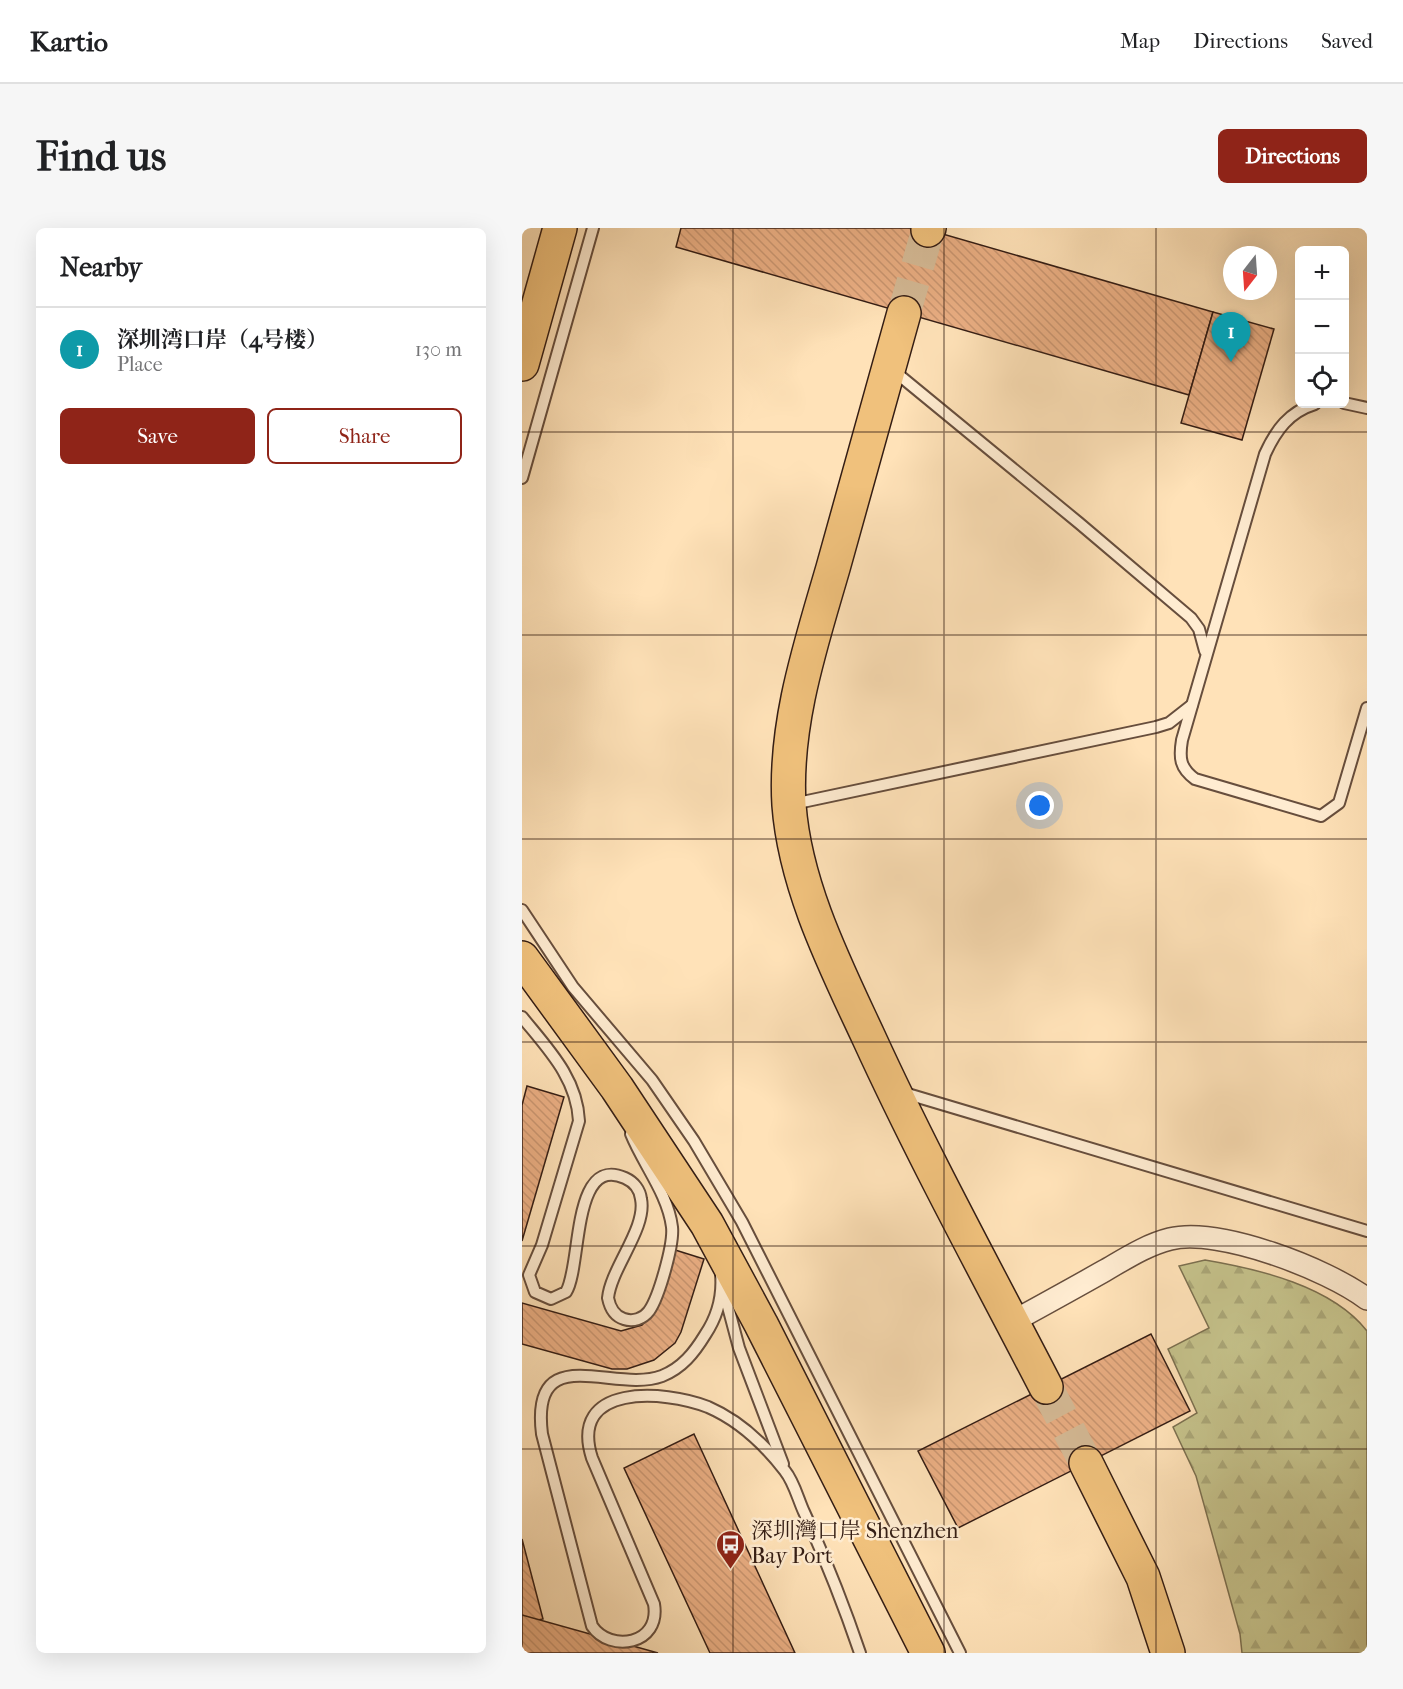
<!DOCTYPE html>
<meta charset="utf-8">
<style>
:root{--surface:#fff;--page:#f6f6f6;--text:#202124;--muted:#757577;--line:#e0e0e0;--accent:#8f2418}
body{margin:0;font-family:"IM FELL French Canon","Noto Serif SC",serif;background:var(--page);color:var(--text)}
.controls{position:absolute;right:18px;top:18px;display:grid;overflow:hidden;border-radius:9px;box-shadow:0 6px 24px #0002}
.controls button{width:54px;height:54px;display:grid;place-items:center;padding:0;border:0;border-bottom:2px solid var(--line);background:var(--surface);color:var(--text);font:30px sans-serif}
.compass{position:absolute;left:701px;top:18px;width:54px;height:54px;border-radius:50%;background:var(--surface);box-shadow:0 6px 24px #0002;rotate:197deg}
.you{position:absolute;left:518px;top:578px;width:21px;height:21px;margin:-15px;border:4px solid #fff;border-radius:50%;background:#1a73e8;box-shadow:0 0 0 9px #1a73e833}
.badge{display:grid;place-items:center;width:39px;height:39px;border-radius:50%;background:var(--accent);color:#fff;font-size:20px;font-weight:700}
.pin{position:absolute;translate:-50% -50px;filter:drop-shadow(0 2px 3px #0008)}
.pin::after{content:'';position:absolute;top:32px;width:21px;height:18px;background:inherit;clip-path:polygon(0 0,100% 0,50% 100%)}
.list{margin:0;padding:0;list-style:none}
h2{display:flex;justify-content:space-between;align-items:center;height:78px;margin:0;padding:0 24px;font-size:26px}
h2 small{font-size:20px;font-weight:400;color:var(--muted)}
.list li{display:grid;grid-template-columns:39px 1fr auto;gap:18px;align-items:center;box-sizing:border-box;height:84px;padding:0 24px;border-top:2px solid var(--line)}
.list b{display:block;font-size:22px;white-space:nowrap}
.list p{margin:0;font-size:20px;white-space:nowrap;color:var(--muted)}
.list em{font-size:20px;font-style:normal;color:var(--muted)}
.actions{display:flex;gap:12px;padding:18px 24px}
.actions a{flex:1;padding:14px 0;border:2px solid var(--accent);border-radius:9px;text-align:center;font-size:21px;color:var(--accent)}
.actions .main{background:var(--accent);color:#fff}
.icon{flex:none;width:33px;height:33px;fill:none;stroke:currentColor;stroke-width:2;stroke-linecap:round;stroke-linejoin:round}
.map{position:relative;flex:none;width:845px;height:1425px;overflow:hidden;border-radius:9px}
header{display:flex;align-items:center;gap:36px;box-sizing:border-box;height:84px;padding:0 30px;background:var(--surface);border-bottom:2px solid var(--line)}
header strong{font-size:28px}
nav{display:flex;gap:33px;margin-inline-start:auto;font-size:21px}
.intro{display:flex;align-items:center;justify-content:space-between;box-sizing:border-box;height:144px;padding:0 36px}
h1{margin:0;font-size:42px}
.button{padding:15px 27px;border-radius:9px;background:var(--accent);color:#fff;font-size:21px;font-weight:700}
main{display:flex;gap:36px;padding:0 36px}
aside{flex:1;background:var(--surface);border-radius:9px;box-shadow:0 6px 24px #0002}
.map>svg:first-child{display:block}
</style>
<header>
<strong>Kartio</strong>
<nav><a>Map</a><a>Directions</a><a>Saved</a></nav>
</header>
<div class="intro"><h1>Find us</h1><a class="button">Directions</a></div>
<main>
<aside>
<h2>Nearby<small></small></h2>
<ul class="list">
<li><span class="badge" style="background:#0f9aa8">1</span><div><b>深圳湾口岸（4号楼）</b><p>Place</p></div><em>130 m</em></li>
</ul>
<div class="actions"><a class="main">Save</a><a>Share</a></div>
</aside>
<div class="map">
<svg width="845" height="1425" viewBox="0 0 845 1425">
<defs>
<pattern id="forest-firs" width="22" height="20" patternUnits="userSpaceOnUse" patternTransform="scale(1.5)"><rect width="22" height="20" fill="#c5c28b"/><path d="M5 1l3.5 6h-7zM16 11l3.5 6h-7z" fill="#aaa677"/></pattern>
<pattern id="building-back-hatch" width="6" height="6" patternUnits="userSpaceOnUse" patternTransform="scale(1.5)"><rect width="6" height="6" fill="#ebaf84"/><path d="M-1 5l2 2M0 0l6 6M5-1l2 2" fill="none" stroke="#ca9671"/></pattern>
</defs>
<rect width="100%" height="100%" fill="#ffe2b8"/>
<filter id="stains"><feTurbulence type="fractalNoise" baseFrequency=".00333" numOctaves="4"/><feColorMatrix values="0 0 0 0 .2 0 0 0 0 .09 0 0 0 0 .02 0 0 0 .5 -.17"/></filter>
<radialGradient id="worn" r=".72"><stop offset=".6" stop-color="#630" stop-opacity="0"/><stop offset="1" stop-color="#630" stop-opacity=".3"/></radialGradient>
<path fill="url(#forest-firs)" stroke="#7c7050" stroke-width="1.5" d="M683,1032C736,1041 810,1058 845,1103V1425H720L718,1406L674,1248L651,1199L675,1185L646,1121L687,1100L657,1038Z"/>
<g fill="url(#building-back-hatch)" stroke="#341d14" stroke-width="1.5">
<polygon points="159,0 400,0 691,84 667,167 154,19"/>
<polygon points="691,84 752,101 720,212 659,195"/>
<polygon points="5,858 42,869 0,1013 0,877"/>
<polygon points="150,1021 182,1031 159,1104 153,1115 132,1132 105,1141 90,1141 0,1116 0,1075 99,1103 120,1097 127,1089"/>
<polygon points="629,1106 668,1183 436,1300 396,1223"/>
<polygon points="172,1206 273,1425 188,1425 102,1240"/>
<polygon points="0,1311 21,1391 0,1395"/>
<polygon points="0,1387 136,1425 0,1425"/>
</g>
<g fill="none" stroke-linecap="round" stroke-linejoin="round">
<g stroke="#d6bb97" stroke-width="33" stroke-dasharray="33 16" stroke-linecap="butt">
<polyline points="382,85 406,2"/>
<polyline points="524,1159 564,1235"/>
</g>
<defs>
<g id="lane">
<polyline points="372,143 557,295 669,390 677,401 683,423"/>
<polyline points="822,175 845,180"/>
<path d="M793,176C767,184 754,202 743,226L660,512C657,530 658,540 673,551L799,588L817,575L845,480"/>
<polyline points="0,250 71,0"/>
<polyline points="271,576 634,499 647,495 670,477"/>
<polyline points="0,682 51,759 130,852 172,913 220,994 438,1425"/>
<path d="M0,789C26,821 55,850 57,893L20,1017L7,1047L13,1064L29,1071L44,1064C60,1039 49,926 103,950C112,954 118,962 119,971C125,1000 89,1040 86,1070C88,1080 92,1088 102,1091C111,1094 121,1091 127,1083C137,1069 152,1016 150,999C146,966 121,936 109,906"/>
<polyline points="379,864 845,1003"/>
<path d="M199,1046C201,1068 195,1089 183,1107C172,1125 160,1140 140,1148C92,1166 8,1110 20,1206L70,1398C88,1425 139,1417 132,1376L70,1230C46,1155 142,1162 186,1179C216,1192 243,1217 263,1243C272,1254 276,1271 282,1284C304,1332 321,1375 338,1425"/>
<polyline points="201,1060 217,1120 261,1236"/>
</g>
<path id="street" d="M490,1094C521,1077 552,1060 582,1043C603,1031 624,1017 648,1011C697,999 805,1041 845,1071"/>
<g id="highway">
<polyline points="406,2 407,0"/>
<path d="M382,85C359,170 335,255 311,340C289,416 262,496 267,577C273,658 313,737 347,810C401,928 464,1043 524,1159"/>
<polyline points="0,136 38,0"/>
<polyline points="0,730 95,860 185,996 239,1096 406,1425"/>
<polyline points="564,1235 621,1349 646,1425"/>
</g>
</defs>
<use href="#lane" stroke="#674e3d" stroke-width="14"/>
<use href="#street" stroke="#674e3d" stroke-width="24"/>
<use href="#highway" stroke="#341d14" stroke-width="36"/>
<use href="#lane" stroke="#ffecd1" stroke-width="10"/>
<use href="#street" stroke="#ffecd1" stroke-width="21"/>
<use href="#highway" stroke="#f0c17c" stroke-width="33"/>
</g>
<path fill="none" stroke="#341d14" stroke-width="1.5" stroke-opacity="0.55" d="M211,0V1425M422,0V1425M634,0V1425M0,204H845M0,407H845M0,611H845M0,814H845M0,1018H845M0,1221H845"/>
<defs>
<symbol id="bus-pin" viewBox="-11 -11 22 30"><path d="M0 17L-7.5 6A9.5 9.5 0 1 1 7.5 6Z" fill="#8f2418" stroke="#ffecd1"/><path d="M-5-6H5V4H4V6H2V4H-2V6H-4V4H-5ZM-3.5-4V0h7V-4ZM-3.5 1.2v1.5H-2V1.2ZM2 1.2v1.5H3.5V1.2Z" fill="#fff"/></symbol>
</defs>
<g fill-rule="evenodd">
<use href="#bus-pin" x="192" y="1300" width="33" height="45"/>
</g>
<g text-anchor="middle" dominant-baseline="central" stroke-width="5" stroke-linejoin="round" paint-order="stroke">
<g font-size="22" fill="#341d14" stroke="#ffecd1" text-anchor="start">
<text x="229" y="1303">深圳灣口岸 Shenzhen<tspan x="229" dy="25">Bay Port</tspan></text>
</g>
</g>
<rect width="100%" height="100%" filter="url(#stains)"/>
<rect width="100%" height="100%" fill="url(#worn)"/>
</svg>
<div class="controls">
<button>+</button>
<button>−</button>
<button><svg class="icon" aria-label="locate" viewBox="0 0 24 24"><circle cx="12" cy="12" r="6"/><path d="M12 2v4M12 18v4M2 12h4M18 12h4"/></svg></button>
</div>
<svg class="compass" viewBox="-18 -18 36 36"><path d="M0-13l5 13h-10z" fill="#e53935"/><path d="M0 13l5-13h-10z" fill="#757577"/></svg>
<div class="you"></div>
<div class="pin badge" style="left:709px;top:134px;background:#0f9aa8">1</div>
</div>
</main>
